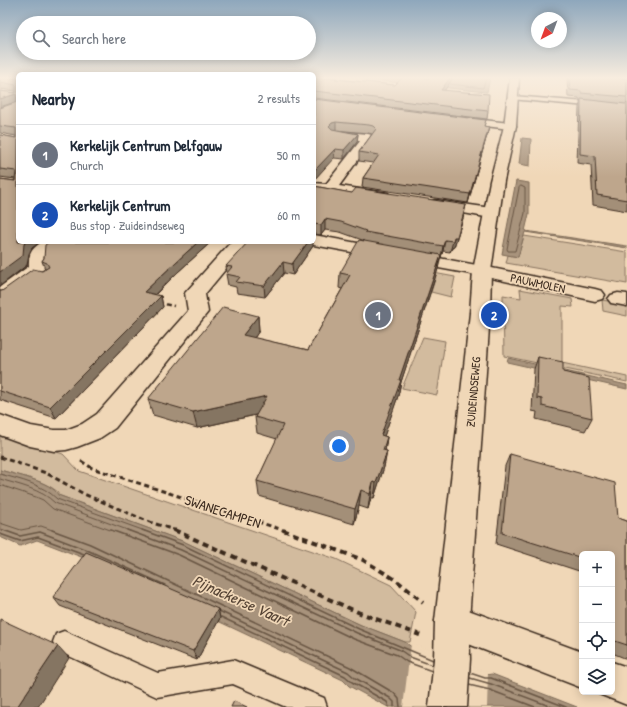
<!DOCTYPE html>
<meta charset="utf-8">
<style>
:root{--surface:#fff;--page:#f2f2f3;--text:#1f2937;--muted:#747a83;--line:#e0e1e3;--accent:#d93025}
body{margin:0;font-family:"Patrick Hand",sans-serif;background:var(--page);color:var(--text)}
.controls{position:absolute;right:12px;bottom:12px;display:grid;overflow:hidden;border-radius:6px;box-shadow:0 2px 10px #0003}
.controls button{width:36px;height:36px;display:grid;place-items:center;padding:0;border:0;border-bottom:1px solid var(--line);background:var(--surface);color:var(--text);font:20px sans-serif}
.compass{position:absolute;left:531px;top:12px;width:36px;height:36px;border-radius:50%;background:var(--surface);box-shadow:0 2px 10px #0003;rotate:221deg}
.you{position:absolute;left:339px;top:446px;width:14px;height:14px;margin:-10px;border:3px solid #fff;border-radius:50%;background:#1a73e8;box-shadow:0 0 0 6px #1a73e833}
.badge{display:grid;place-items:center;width:26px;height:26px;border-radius:50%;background:var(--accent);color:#fff;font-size:13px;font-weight:700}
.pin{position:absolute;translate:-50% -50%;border:2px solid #fff;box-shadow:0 1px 4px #0006}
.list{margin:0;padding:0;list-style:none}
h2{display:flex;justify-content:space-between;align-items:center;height:52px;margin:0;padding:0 16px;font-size:17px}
h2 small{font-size:13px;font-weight:400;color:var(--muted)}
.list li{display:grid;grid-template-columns:26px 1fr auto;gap:12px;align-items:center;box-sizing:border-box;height:60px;padding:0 16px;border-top:1px solid var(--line)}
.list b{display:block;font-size:15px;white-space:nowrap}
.list p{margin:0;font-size:13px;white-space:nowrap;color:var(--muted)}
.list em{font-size:13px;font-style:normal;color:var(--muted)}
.icon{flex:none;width:22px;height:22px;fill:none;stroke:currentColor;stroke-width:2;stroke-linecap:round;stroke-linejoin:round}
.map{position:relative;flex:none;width:627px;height:707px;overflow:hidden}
.search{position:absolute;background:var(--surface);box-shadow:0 2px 10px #0003;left:16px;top:16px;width:300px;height:44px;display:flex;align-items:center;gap:10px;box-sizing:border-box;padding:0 14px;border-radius:22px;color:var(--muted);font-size:15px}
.panel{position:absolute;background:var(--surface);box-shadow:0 2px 10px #0003;left:16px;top:72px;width:300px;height:172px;border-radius:6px}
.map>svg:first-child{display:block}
</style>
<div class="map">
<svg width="627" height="707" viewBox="0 0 627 707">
<rect width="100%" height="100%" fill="#f0d7b7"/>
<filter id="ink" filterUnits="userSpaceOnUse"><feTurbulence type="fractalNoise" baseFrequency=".025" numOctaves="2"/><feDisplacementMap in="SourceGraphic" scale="8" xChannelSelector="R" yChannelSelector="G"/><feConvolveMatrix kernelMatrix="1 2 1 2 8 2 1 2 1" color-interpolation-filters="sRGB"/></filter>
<g filter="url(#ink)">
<g fill="#d2bb9e" stroke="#86725e">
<polygon points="524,236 627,252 627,284 506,263 508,255 518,257"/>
<polygon points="375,262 455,277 451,297 431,292 435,279 372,267"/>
<polygon points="520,289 572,299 573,307 562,306 562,363 627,377 627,382 504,356 503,295 521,298"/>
<polygon points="602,300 627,304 627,316 603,311"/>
<polygon points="423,337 445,341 437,395 402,388"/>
<path d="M0,434L63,454L79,471L336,559L391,585L416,612L410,642H405L361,625L185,542L58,495V492C42,479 19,476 0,470Z"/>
</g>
<g fill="#a8937b" stroke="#7c6956">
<polygon points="364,78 490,78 487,92 363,79"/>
<polygon points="522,138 531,139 530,166 519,164"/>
<polygon points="516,181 529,183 529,214 525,231 627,246 627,248 525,232 518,257 502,254"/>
<polygon points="508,358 627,385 627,389 507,362"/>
<path d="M0,470C13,474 53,482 58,495L185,542L361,625L405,642L413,648L486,675L492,674L577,707H388L349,686L343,680L84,558L37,540L20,546L0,537Z"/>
</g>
<polygon fill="#f0d7b7" points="411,644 488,673 487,707 403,707"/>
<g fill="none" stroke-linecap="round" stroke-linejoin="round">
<g stroke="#675443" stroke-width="1">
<polyline points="450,84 483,88 486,78"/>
<polygon points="521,186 525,188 525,213 515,251 508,251 507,249 519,188"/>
<path d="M0,474C21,480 42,484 57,499L145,531"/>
<path d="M0,479C19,485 41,489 55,503L130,531"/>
<polyline points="0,485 36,497 43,500 53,509 113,531"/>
<polyline points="0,523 21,530 41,526 55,531"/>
<polyline points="0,529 6,531"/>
</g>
<g stroke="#675443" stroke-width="1.5">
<polyline points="3,530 20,536 40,532 87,550 165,585"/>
<polyline points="52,530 90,544 350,667 394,693 399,699 400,707"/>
<polyline points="111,530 179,555 354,639 397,655 407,662 432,671"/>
<polyline points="127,530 181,550 357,633 400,650 410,657 432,665"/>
<polyline points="142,530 183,545 359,629 433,660"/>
<polyline points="0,534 20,541 38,537 84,554"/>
<polyline points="219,611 348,672 355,678 390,698 394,702 394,707"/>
<polyline points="221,617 345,676 352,682 387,702 389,707"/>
<polyline points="470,673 485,678 491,678 566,707"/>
<polyline points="470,678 491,684 552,707"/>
<polyline points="469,685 490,690 535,707"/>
</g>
<defs>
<g id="service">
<polygon points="513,96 598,103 601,105 598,107 511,99 511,97"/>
<polygon points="64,631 158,673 233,660 324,698 327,707 286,707 233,684 157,697 56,650 53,642 56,634"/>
</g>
<g id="minor">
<polygon points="456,117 510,123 514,124 516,126 514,128 510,129 452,122 451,120 452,118"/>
<polygon points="336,131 368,134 372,135 374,138 339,186 388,193 390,196 388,199 383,200 314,191 314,183 326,184 360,141 332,136 330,134 332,132"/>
<polygon points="435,200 491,208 496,210 499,213 496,216 491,218 430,207 428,204 430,201"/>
<polygon points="314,235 482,266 595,289 602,291 605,295 602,299 595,301 482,276 308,244 307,242 314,242"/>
<path d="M42,242H62L60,246L47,254V268L44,272L7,300L0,302V287L29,266C28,254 32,248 42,242Z"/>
<polygon points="231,242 248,242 205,294 208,312 115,428 100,438 77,447 66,450 54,451 30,446 0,435 0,415 31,426 54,430 66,430 82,424 97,414 188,311 185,293"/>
<polygon points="618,293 627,294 627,306 611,303 608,299 611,295"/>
<polygon points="452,604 582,652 582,688 440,633 435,621 440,609"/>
<polygon points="612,662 627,667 627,705 599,694 598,692 612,692"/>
</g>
<polygon id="tertiary" points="510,78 519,78 516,126 504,181 491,271 490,313 469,621 470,659 467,707 429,707 434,659 435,621 470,313 473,271 490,181 504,126"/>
</defs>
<use href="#service" stroke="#3b2a1e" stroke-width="3"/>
<use href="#minor" stroke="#3b2a1e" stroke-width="3"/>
<use href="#tertiary" stroke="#3b2a1e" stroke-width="3"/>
<polyline stroke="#3b2a1e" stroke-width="2.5" stroke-dasharray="4 3" stroke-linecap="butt" points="159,303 174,306"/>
<g stroke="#3b2a1e" stroke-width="3" stroke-dasharray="5 3.5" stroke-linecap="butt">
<polyline points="0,457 46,473 84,494 147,521 177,531"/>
<polyline points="81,461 92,468 286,531"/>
</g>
<g stroke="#3b2a1e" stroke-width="4" stroke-dasharray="6 4.5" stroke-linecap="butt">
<polyline points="174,530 360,613 420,635"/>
<polyline points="283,530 363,560 396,580 423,602"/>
</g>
<use href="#service" fill="#f0d7b7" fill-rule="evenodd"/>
<use href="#minor" fill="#f0d7b7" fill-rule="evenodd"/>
<use href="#tertiary" fill="#f0d7b7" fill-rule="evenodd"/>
</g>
<g fill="#a38f78" stroke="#3b2a1e">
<polygon points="0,78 18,78 18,242 40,242 32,248 29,254 27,265 0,286 0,179 15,181 15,179 0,177 0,135 16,138 16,136 0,133 0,108 17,102 0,107 0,91 16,93 16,91 0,89"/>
<polygon points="314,78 337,78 337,79 445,91 488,111 487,119 314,98"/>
<polygon points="567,78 627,78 627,211 593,205 591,165 577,163 579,107 581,101 579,100 579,98 568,97"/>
<polygon points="314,99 486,120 484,126 487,135 468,203 362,187 363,178 373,163 359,161 359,152 372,134 368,133 335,130 358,134 357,142 344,159 334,158"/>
<polygon points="314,186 464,215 454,247 452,248 450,252 443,251 441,257 440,257 438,269 401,382 398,396 384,436 387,437 385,451 387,451 384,467 374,498 371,498 368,509 359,506 354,524 259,496 257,481 277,439 257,433 255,417 256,415 197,428 153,415 148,399 258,316 259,331 254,338 308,350 342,289 339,288 340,273 365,241 340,232 325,230 321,235 314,234"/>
<polygon points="49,242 211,242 178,272 155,295 161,296 163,307 56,418 0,400 0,291 2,291 45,269 42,261 44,258"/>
<polygon points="313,246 293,275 284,273 265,297 237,293 236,287 228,285 226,274 227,273 226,266"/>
<polygon points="538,357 563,372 592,418 585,431 536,419 537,412 532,411 534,369"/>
<polygon points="510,454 618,518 627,521 627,659 612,653 612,554 582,554 582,572 496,544 505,466"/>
<polygon points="53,597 218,609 220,618 197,660 60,606"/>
</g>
<g fill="#857462" stroke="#3b2a1e">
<polygon points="450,78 453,78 440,97 441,90"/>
<polygon points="16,94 18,101 0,107 0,99"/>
<polygon points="336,122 336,130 332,131 329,126 332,123"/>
<polygon points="489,127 487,135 468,203 470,194"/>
<polygon points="358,134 357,142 344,159 344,150"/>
<polygon points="335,149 334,158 314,180 314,171"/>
<polygon points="466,205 464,215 454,247 452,248 450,252 453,241"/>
<polygon points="325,219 325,230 321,235 321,225"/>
<polygon points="445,240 443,251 441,257 443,246"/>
<polygon points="26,242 40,242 32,248 29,254 27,265 0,286 0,272"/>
<polygon points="198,242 211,242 178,272 146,303 144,292 176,262"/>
<polygon points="308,242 313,242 313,246 293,275 292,264"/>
<polygon points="441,255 438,269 401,382 398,396 379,451 381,435 399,380"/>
<polygon points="283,262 284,273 265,297 264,286"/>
<polygon points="161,296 163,307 56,418 50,407"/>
<polygon points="258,316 259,331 245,351 243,335"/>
<polygon points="267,396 269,412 197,428 193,412"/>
<polygon points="387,437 385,452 383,450"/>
<polygon points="387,451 384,467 374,498 376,483"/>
<polygon points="373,482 371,498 368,509 370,494"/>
<polygon points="361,490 359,506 354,524 355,509"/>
<polygon points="218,609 220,618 197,660 193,651"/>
<polygon points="58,646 69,658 38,707 17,707"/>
</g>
<g fill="#bea68c" stroke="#3b2a1e">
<polygon points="0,78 18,78 18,242 26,242 24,244 23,255 0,272 0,179 15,181 16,171 0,169 0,135 16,138 16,128 0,126 0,108 17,102 16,94 0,99 0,91 16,93 16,85 0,82"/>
<polygon points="314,78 336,78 335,79 395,85 402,78 450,78 441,90 489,94 488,111 314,91"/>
<polygon points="569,78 627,78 627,97 626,97 581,93 581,91 570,90"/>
<polygon points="314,99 486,120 484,126 489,127 470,194 363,178 379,155 359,152 376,129 373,126 369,125 336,122 332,123 329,126 332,129 358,134 344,150 335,149 314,171"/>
<polygon points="581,99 626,104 627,103 627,200 597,195 595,156 580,154"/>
<polygon points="314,186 352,193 356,188 466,205 457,237 454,237 453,241 445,240 443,246 365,232 366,231 341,222 325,219 321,225 314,224"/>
<polygon points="359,240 441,255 399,380 401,380 381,435 387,437 383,450 387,451 376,483 373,482 370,494 361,490 355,509 257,481 283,425 255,417 267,396 193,412 148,399 223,307 258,316 243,335 308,350 350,275 340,273"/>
<polygon points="49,242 198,242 176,262 144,292 161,296 50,407 0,391 0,291 2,291 33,269 42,271 49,267 47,263 42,261 44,258 45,245"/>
<polygon points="248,242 308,242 292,264 283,262 264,286 236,282 240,277 226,274 232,267 226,266"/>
<polygon points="538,357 563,362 563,372 589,378 592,418 542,406 542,399 537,398"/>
<polygon points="510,454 615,483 618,518 627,521 627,645 612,640 612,554 582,554 582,558 502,533"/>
<polygon points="86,552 218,609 193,651 53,597"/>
<polygon points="0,619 58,646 17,707 0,707"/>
<polygon points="234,701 247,707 231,707"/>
</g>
</g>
<linearGradient id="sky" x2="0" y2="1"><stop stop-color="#8ea7bc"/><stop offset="0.44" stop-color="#f8eddf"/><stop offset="1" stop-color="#f8eddf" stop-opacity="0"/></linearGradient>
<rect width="627" height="177" fill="url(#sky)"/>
<g text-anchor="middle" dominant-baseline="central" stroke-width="3.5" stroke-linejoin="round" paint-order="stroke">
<g font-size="12" fill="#3b2a1e" stroke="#f0d7b7">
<text transform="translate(538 283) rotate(12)">PAUWMOLEN</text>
<text transform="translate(473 392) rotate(-85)">ZUIDEINDSEWEG</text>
</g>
<g font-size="14" fill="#3b2a1e" stroke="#f0d7b7">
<text transform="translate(223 511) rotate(18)">SWANECAMPEN</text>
</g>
<g font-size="16" font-style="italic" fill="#564435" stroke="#f0d7b7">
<text transform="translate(241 600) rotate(24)">Pijnackerse Vaart</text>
</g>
</g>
</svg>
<div class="controls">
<button>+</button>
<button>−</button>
<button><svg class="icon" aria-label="locate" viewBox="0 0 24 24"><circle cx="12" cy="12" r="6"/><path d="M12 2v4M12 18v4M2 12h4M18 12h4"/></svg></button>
<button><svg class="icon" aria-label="layers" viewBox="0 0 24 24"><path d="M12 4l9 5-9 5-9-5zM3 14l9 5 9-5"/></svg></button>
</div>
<svg class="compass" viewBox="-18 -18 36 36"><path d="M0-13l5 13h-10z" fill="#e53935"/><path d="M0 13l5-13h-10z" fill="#747a83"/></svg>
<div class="you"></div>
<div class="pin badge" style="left:378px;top:315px;background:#6b7280">1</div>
<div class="pin badge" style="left:494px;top:315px;background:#1a4fb4">2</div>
<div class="search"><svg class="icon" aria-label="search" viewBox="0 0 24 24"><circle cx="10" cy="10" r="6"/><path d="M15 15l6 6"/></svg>Search here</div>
<section class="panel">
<h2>Nearby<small>2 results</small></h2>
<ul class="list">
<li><span class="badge" style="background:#6b7280">1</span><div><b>Kerkelijk Centrum Delfgauw</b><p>Church</p></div><em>50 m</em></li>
<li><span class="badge" style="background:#1a4fb4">2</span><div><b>Kerkelijk Centrum</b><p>Bus stop · Zuideindseweg</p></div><em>60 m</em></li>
</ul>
</section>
</div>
